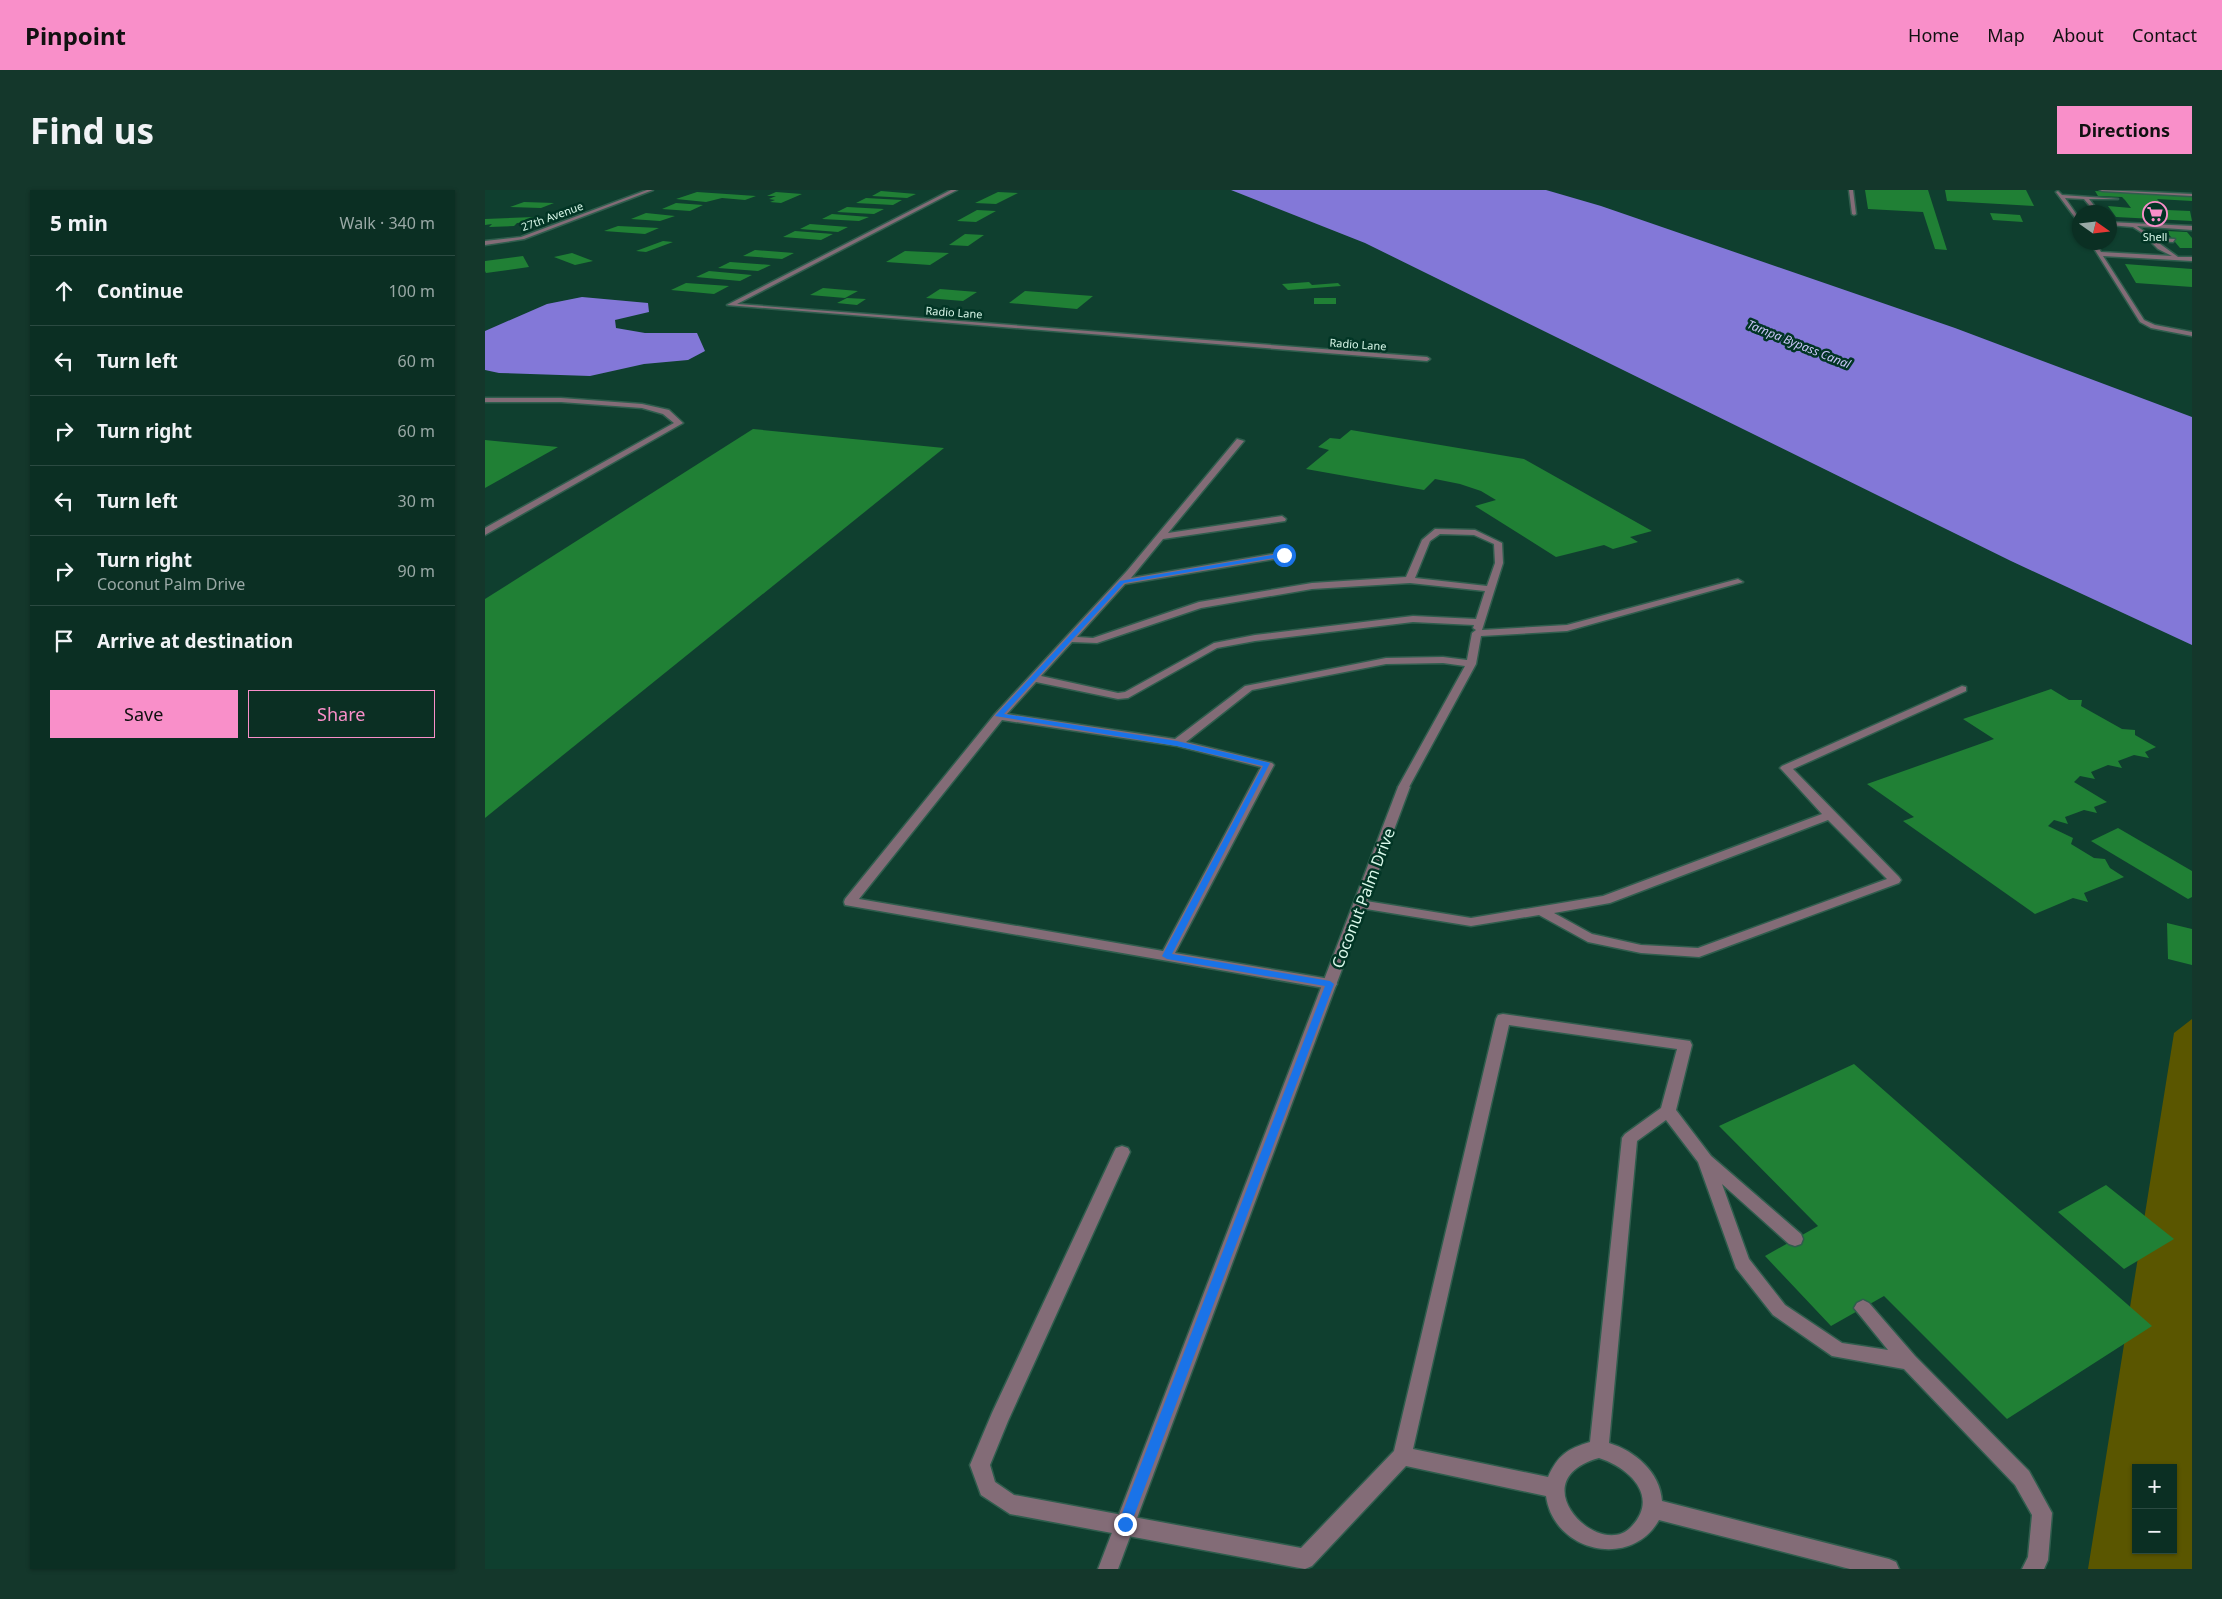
<!DOCTYPE html>
<meta charset="utf-8">
<style>
:root{--surface:#0b2f23;--page:#14372b;--text:#f1f3f6;--muted:#9aa9a6;--line:#2b4a41;--accent:#f98fc9}
body{margin:0;font-family:"Noto Sans",sans-serif;background:var(--page);color:var(--text)}
.controls{position:absolute;right:15px;bottom:15px;display:grid;overflow:hidden;border-radius:0px;box-shadow:0 1px 4px #0004}
.controls button{width:45px;height:45px;display:grid;place-items:center;padding:0;border:0;border-bottom:1px solid var(--line);background:var(--surface);color:var(--text);font:25px sans-serif}
.compass{position:absolute;left:1587px;top:15px;width:45px;height:45px;border-radius:50%;background:var(--surface);box-shadow:0 1px 4px #0004;rotate:104deg}
.stop{position:absolute;width:15px;height:15px;margin:-11px;border:4px solid #1a73e8;border-radius:50%;background:#fff}
.stop.end{background:#1a73e8;border-color:#fff;box-shadow:0 1px 5px #0008}
.list{margin:0;padding:0;list-style:none}
h2{display:flex;justify-content:space-between;align-items:center;height:65px;margin:0;padding:0 20px;font-size:21px}
h2 small{font-size:16px;font-weight:400;color:var(--muted)}
.list li{display:grid;grid-template-columns:32px 1fr auto;gap:15px;align-items:center;box-sizing:border-box;height:70px;padding:0 20px;border-top:1px solid var(--line)}
.list b{display:block;font-size:19px;white-space:nowrap}
.list p{margin:0;font-size:16px;white-space:nowrap;color:var(--muted)}
.list em{font-size:16px;font-style:normal;color:var(--muted)}
.actions{display:flex;gap:10px;padding:15px 20px}
.actions a{flex:1;padding:11px 0;border:1px solid var(--accent);border-radius:0px;text-align:center;font-size:18px;color:var(--accent)}
.actions .main{background:var(--accent);color:#111}
.icon{flex:none;width:28px;height:28px;fill:none;stroke:currentColor;stroke-width:2;stroke-linecap:round;stroke-linejoin:round}
.map{position:relative;flex:none;width:1707px;height:1379px;overflow:hidden;border-radius:0px}
header{display:flex;align-items:center;gap:30px;box-sizing:border-box;height:70px;padding:0 25px;background:var(--accent);color:#111}
header strong{font-size:24px}
nav{display:flex;gap:28px;margin-inline-start:auto;font-size:18px}
.intro{display:flex;align-items:center;justify-content:space-between;box-sizing:border-box;height:120px;padding:0 30px}
h1{margin:0;font-size:35px}
.button{padding:12px 22px;border-radius:0px;background:var(--accent);color:#111;font-size:18px;font-weight:700}
main{display:flex;gap:30px;padding:0 30px}
aside{flex:1;background:var(--surface);border-radius:0px;box-shadow:0 1px 4px #0004}
.map>svg:first-child{display:block}
</style>
<header>
<strong>Pinpoint</strong>
<nav><a>Home</a><a>Map</a><a>About</a><a>Contact</a></nav>
</header>
<div class="intro"><h1>Find us</h1><a class="button">Directions</a></div>
<main>
<aside>
<h2>5 min<small>Walk · 340 m</small></h2>
<ul class="list">
<li><svg class="icon" aria-label="ahead" viewBox="0 0 24 24"><path d="M12 20V5M6 11l6-6 6 6"/></svg><div><b>Continue</b></div><em>100 m</em></li>
<li><svg class="icon" aria-label="left" viewBox="0 0 24 24"><path d="M17 20v-9H6M10 6l-5 5 5 5"/></svg><div><b>Turn left</b></div><em>60 m</em></li>
<li><svg class="icon" aria-label="right" viewBox="0 0 24 24"><path d="M7 20v-9h11M14 6l5 5-5 5"/></svg><div><b>Turn right</b></div><em>60 m</em></li>
<li><svg class="icon" aria-label="left" viewBox="0 0 24 24"><path d="M17 20v-9H6M10 6l-5 5 5 5"/></svg><div><b>Turn left</b></div><em>30 m</em></li>
<li><svg class="icon" aria-label="right" viewBox="0 0 24 24"><path d="M7 20v-9h11M14 6l5 5-5 5"/></svg><div><b>Turn right</b><p>Coconut Palm Drive</p></div><em>90 m</em></li>
<li><svg class="icon" aria-label="arrive" viewBox="0 0 24 24"><path d="M6 21V4h12l-3 4 3 4H6"/></svg><div><b>Arrive at destination</b></div></li>
</ul>
<div class="actions"><a class="main">Save</a><a>Share</a></div>
</aside>
<div class="map">
<svg width="1707" height="1379" viewBox="0 0 1707 1379">
<rect width="100%" height="100%" fill="#0f3f2f"/>
<path fill="#5a5600" fill-rule="evenodd" d="M1707,829V1379H1603L1689,843ZM1651,1278H1688V1360H1651Z"/>
<g fill="#8378d8">
<polygon points="746,0 1061,0 1116,16 1470,138 1707,227 1707,455 1526,371 880,53"/>
<polygon points="97,107 163,113 164,122 130,130 131,138 160,143 212,143 220,161 203,170 159,174 105,186 14,183 0,180 0,141 62,114"/>
</g>
<g fill="#208035">
<polygon points="1380,0 1443,0 1462,60 1450,59 1438,22 1383,19"/>
<polygon points="1460,0 1541,0 1549,16 1462,11"/>
<polygon points="396,1 431,4 422,8 387,6"/>
<polygon points="1610,1 1707,6 1707,11 1672,9 1682,20 1705,21 1707,31 1631,27 1623,16 1646,18 1640,10 1637,7 1613,6"/>
<polygon points="212,2 271,6 260,10 237,8 221,12 191,9"/>
<polygon points="291,2 317,4 296,13 285,12 290,10 284,9 291,6 282,6"/>
<polygon points="513,2 533,3 511,14 490,13"/>
<polygon points="381,8 417,10 408,15 371,13"/>
<polygon points="39,12 69,13 56,18 25,17"/>
<polygon points="191,13 218,15 205,21 177,19"/>
<polygon points="362,17 399,19 389,24 352,22"/>
<polygon points="492,20 511,21 491,32 472,31"/>
<polygon points="161,23 190,26 175,31 146,29"/>
<polygon points="1505,23 1535,25 1538,32 1508,30"/>
<polygon points="347,24 384,27 374,31 337,29"/>
<polygon points="49,27 44,32 32,33 29,36 4,37 7,34 0,35 0,29"/>
<polygon points="325,34 363,37 353,42 315,39"/>
<polygon points="133,36 174,38 160,44 119,41"/>
<polygon points="310,41 348,44 336,50 298,47"/>
<polygon points="1681,41 1702,42 1707,48 1707,58 1695,58"/>
<polygon points="480,44 499,45 483,56 464,55"/>
<polygon points="178,51 188,52 161,62 151,61"/>
<polygon points="270,60 309,63 297,69 258,66"/>
<polygon points="420,61 464,63 445,75 401,72"/>
<polygon points="87,63 108,71 90,75 69,67"/>
<polygon points="38,66 44,77 1,83 0,81 0,71"/>
<polygon points="245,72 286,75 273,81 233,78"/>
<polygon points="1640,74 1707,79 1707,97 1651,93"/>
<polygon points="224,81 267,85 255,91 211,87"/>
<polygon points="824,92 827,95 853,93 856,96 803,100 797,94"/>
<polygon points="201,93 244,96 229,104 186,100"/>
<polygon points="338,98 373,101 360,108 325,105"/>
<polygon points="455,99 492,102 478,111 441,108"/>
<polygon points="540,101 608,106 592,119 524,113"/>
<polygon points="362,108 381,109 372,115 352,113"/>
<rect x="829" y="108" width="22" height="6"/>
<polygon points="268,239 459,258 0,628 0,409"/>
<polygon points="866,240 1039,269 1167,341 1145,347 1153,352 1128,359 1119,355 1071,367 990,316 1011,310 996,301 975,294 950,289 939,300 821,279 844,260 833,257 845,248 855,249"/>
<polygon points="0,250 73,257 0,298"/>
<polygon points="1566,499 1584,510 1597,510 1596,516 1637,539 1650,540 1650,545 1671,557 1660,562 1664,568 1649,565 1633,571 1637,578 1623,575 1606,582 1610,589 1595,586 1589,592 1622,612 1609,617 1612,623 1599,620 1580,627 1583,634 1569,630 1563,636 1588,648 1586,654 1609,668 1620,669 1625,678 1639,687 1599,703 1603,712 1588,708 1550,724 1418,631 1429,627 1382,594 1509,549 1478,529"/>
<polygon points="1633,638 1707,681 1707,707 1703,709 1606,651"/>
<polygon points="1682,733 1707,739 1707,775 1683,769"/>
<polygon points="1369,874 1667,1136 1522,1229 1399,1106 1346,1136 1280,1066 1333,1036 1234,936"/>
<polygon points="1621,995 1689,1049 1639,1079 1573,1022"/>
</g>
<g fill="none" stroke-linecap="round" stroke-linejoin="round">
<defs>
<g id="service">
<polygon points="1364,0 1368,0 1371,24 1369,25 1367,24"/>
<polygon points="1615,0 1707,4 1707,6 1617,1"/>
<polygon points="1573,1 1577,5 1633,9 1604,9 1614,22 1610,22 1599,9 1580,8 1594,28 1594,33 1571,2"/>
<polygon points="1624,32 1707,36 1707,40 1652,36 1668,48 1690,49 1688,52 1671,51 1693,67 1707,67 1707,71 1618,66 1659,130 1670,135 1707,142 1707,146 1666,138 1655,132 1605,52 1610,52 1616,62 1687,66 1673,59 1656,42 1648,37 1624,35"/>
<polygon points="0,208 76,208 157,214 184,220 198,233 0,345 0,338 189,233 178,224 157,218 76,212 0,212"/>
<path d="M752,249L759,251L683,343L797,326L801,329L800,331L678,349L646,388L799,362L802,363V367L640,394L592,447L608,448L714,412L827,393L921,387L937,350L950,339L990,340L1017,353L1018,373L997,440L1082,435L1253,389L1258,392L1082,441L996,446L991,474L923,599H915L913,597L980,476L958,473L901,474L767,500L701,552L787,573L789,575L690,763L845,789L850,791L852,794L850,797L845,799L360,715L359,712L360,709L510,524L642,381ZM955,344L989,345L1009,354L1010,373L1002,396L930,388L945,351ZM925,393L1000,401L991,429L928,426L770,445L729,453L640,502L633,503L556,486L587,452L612,453L716,418L827,399ZM928,432L989,435L988,438L991,440L987,443L982,470L958,467L901,468L760,496L690,549L522,524L551,492L633,509L643,508L732,458L770,451ZM517,530L692,556L776,577L678,761L374,709Z"/>
<path d="M1477,496L1481,497V501L1308,579L1414,687L1416,690L1414,693L1214,767L1156,763L1103,752L1054,725L986,736L875,718L869,714L875,710L986,728L1118,706L1337,624L1297,580L1295,578L1297,576ZM1343,630L1402,689L1213,758L1156,755L1107,744L1069,723L1125,713Z"/>
<path d="M1018,824L1205,851L1207,855L1191,920L1226,966L1316,1044L1318,1049L1316,1054L1310,1056L1304,1054L1237,994L1264,1069L1300,1115L1357,1153L1403,1160L1369,1118L1372,1113L1378,1110L1384,1113L1430,1166L1544,1281L1567,1323L1563,1370L1559,1379H1537L1543,1367L1547,1325L1530,1295L1419,1179L1347,1166L1288,1125L1251,1078L1213,972L1181,930L1152,951L1124,1253C1150,1261 1175,1282 1177,1311L1404,1369L1411,1372L1414,1379H1365L1174,1330C1147,1379 1069,1363 1061,1306L921,1276L827,1376L820,1379L525,1324L496,1305L485,1275L507,1223L629,962L631,958L637,956L643,958L645,962L523,1231L505,1275L510,1292L529,1305L816,1358L909,1261L1011,829L1013,825ZM1024,835L1192,859L1176,918L1140,944L1137,948L1105,1252C1082,1259 1073,1265 1063,1287L928,1259ZM1114,1268C1145,1278 1175,1307 1146,1337C1114,1371 1034,1290 1114,1268Z"/>
</g>
<g id="minor">
<polygon points="162,0 168,0 39,49 0,55 0,51 36,47"/>
<polygon points="466,0 472,0 252,114 942,167 945,169 942,171 242,115"/>
<polygon points="919,594 925,597 633,1379 613,1379 913,597"/>
</g>
</defs>
<use href="#service" stroke="#2f5d4d" stroke-width="3"/>
<use href="#minor" stroke="#2f5d4d" stroke-width="3"/>
<use href="#service" fill="#836c77" fill-rule="evenodd"/>
<use href="#minor" fill="#836c77" fill-rule="evenodd"/>
</g>
<polygon fill="#1a73e8" points="799,363 801,366 639,393 519,524 692,551 785,573 687,764 845,791 849,794 646,1334 644,1338 640,1340 635,1338 633,1334 840,796 682,769 677,766 778,576 692,556 510,526 635,391"/>
<defs>
<symbol id="supermarket-ring" viewBox="-11 -11 22 22"><circle r="9.5" fill="#023525" stroke="#f98fc9" stroke-width="1.5"/><path d="M-6-5.5h2.5l.6 2H6L4.5 2H-2.5L-4.4-4H-6ZM-1.5 3.2a1.3 1.3 0 1 0 .1 0ZM3 3.2a1.3 1.3 0 1 0 .1 0Z" fill="#f98fc9"/></symbol>
</defs>
<g fill-rule="evenodd">
<use href="#supermarket-ring" x="1656" y="10" width="28" height="28"/>
</g>
<g text-anchor="middle" dominant-baseline="central" stroke-width="5" stroke-linejoin="round" paint-order="stroke">
<g font-size="11" fill="#d9f8ea" stroke="#023525">
<text transform="translate(67 26) rotate(-20)">27th Avenue</text>
<text transform="translate(469 122) rotate(4)">Radio Lane</text>
<text transform="translate(873 154) rotate(4)">Radio Lane</text>
</g>
<g font-size="11" fill="#d9f8ea" stroke="#023525">
<text x="1670" y="46">Shell</text>
</g>
<g font-size="12" font-style="italic" fill="#c9c6f8" stroke="#023525">
<text transform="translate(1314 154) rotate(22)">Tampa Bypass Canal</text>
</g>
<g font-size="16" fill="#d9f8ea" stroke="#023525">
<text transform="translate(878 708) rotate(-69)">Coconut Palm Drive</text>
</g>
</g>
</svg>
<div class="controls">
<button>+</button>
<button>−</button>
</div>
<svg class="compass" viewBox="-18 -18 36 36"><path d="M0-13l5 13h-10z" fill="#e53935"/><path d="M0 13l5-13h-10z" fill="#9aa9a6"/></svg>
<div class="stop" style="left:799px;top:365px"></div>
<div class="stop end" style="left:640px;top:1334px"></div>
</div>
</main>
